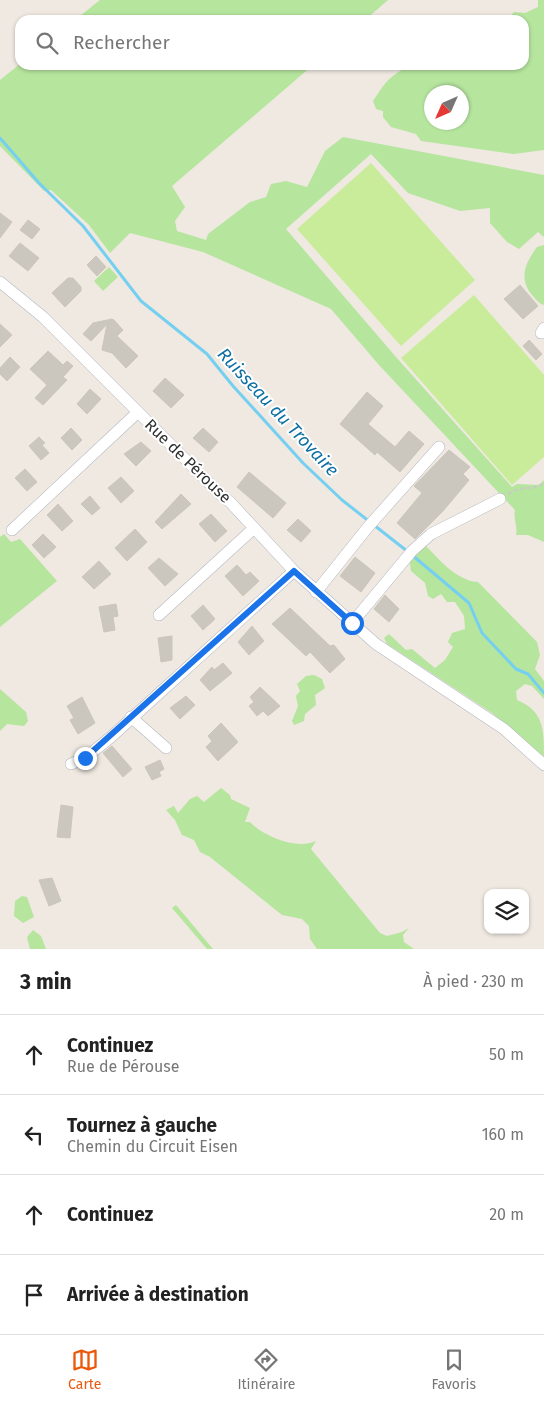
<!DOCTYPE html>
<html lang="fr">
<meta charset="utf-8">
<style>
:root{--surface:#fff;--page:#f2f2f2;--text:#222;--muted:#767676;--line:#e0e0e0;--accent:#ea580c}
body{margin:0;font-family:"Fira Sans",sans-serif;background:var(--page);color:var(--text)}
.controls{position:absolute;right:15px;bottom:15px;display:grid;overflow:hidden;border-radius:10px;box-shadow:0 1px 4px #0004}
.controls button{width:45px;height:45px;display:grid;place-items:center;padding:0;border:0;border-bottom:1px solid var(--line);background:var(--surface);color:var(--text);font:25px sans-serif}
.compass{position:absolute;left:424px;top:85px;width:45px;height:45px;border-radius:50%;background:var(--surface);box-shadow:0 1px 4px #0004;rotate:225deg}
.stop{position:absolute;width:15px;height:15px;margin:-11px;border:4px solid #1a73e8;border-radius:50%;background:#fff}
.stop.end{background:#1a73e8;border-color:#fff;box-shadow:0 1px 5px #0008}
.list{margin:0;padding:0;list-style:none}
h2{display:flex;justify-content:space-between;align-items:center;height:65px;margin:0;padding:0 20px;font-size:21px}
h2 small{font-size:16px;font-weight:400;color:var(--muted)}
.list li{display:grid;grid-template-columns:32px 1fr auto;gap:15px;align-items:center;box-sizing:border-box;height:80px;padding:0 20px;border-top:1px solid var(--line)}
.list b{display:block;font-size:19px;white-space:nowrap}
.list p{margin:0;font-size:16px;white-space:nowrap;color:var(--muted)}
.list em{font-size:16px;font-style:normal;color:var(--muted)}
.icon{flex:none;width:28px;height:28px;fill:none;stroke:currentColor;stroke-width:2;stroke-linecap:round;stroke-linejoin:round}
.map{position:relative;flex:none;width:544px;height:949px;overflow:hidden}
.search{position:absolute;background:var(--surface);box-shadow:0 1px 4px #0004;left:15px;right:15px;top:15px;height:55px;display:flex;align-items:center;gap:12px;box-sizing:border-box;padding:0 18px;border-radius:15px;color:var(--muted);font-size:19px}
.sheet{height:385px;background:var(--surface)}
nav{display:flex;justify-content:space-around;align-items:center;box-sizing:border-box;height:70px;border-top:1px solid var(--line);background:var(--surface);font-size:14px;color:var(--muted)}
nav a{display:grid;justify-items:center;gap:2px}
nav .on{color:var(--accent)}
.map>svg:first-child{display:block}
</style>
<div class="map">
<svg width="544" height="949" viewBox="0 0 544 949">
<rect width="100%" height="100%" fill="#efe9e1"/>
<g fill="#b6e59e" fill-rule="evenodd">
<polygon points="100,0 388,0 365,20 75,20"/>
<path d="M538,0H544V150L514,154L421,141L416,134L391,127L383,117V111L376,109L373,101C387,80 389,76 412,65H524V20H508L514,12L525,13L538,7ZM432,92H462V122H432Z"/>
<path d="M20,64L313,65L172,186L185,207L175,221L177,231L206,240L208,234L250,202L266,197L271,184L286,181L307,187L325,151L343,137L544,175V237L538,232L519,249L507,242L490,223V208L460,211L408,193L371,154L286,229L396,357L512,487L517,484L539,485L544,480V542L528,535H516C518,526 513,519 515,510L379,365L331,309L203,252L130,233L110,253L89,225L51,190L44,191L0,146V80Z"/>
<path d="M544,245V305C538,303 536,299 532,295C518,278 526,262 537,247Z"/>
<polygon points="109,267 118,277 103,291 94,281"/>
<polygon points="4,534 11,542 20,539 57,581 0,627 0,537"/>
<path d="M424,544C438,558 456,581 478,582L537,642L540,655L535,669L544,681V699L532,686L525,684L516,691L517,700C544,711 544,730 544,757L492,713L387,644L384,638L389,634L406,650L412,649L435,668L445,660L453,647L448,642L452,633L465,629L464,616L455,602H447L441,594L433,599L428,596L425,583L411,571L409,559Z"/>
<polygon points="314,675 322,679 325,688 315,695 316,705 305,714 304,721 294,725 292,721 298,706 296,696 300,691 297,684 306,676"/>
<polygon points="0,689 26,712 28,721 24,726 7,724 0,731"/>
<path d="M221,788L230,795L231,799L250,808L245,822H250C264,837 297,850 316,841L311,849L380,933L387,936L402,932L409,928L403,935L404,942L414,949H317L310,939L309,926L302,919L282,915L210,857L200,852L194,840L182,835L175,820L166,810L174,806L178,813L190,799L197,796L204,802Z"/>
<polygon points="22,896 27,897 34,917 23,923 14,916 15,901"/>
<polygon points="176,905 213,949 207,949 172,908"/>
<polygon points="33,930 41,936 46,949 30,949 27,937"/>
</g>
<g fill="#c9ec9a">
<polygon points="371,163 475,280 401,346 297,229"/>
<polygon points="474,295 544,375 544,457 512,485 401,358"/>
</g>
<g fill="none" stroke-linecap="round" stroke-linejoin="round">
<g stroke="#75cff0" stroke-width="3">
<polyline points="0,138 39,183 83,226 141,301 207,354 233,386 303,463 342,500 407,551"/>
<polyline points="412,555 469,603 482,633 516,669 528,674 544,693"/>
</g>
</g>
<g fill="#cbc7bf" stroke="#cbc5ba">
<polygon points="0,213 12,222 0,238"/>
<polygon points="28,220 40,229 32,239 20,230"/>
<polygon points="20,243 39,258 28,271 9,256"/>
<polygon points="96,256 106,267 97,276 87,265"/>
<polygon points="68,278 73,278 81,287 81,291 65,307 52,293"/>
<polygon points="520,285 538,306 523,319 504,299"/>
<polygon points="112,319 91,341 83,334 93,323"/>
<polygon points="113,319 123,330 117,336 138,356 126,368 112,353 102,350 107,324"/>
<polygon points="0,324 12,335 0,347"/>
<polygon points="529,340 542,354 536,360 523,346"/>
<polygon points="48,351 63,365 67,361 73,366 63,377 67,380 43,405 35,398 47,385 30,369"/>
<polygon points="10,357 20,367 7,381 0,374 0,368"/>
<polygon points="165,378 184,395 171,408 153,391"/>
<polygon points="90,389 101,399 87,414 77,404"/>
<polygon points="367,392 383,406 368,424 395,447 409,431 424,444 400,472 377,452 375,455 340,424"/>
<polygon points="71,428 82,440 72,450 61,438"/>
<polygon points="203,428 218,442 209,452 193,438"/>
<polygon points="39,437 45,443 42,445 49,453 41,460 29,446"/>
<polygon points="141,442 151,451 136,466 124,454"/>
<polygon points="449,450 470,467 463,474 469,480 443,511 415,539 397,523 422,493 414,486"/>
<polygon points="25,469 37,482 27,491 15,478"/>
<polygon points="249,472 286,503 273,518 237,487"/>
<polygon points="121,477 134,491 121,503 108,488"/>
<polygon points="181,494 191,504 162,529 155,522"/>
<polygon points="90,496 100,508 92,515 81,504"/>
<polygon points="58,504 73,521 62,531 47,515"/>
<polygon points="211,514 227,531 215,542 199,524"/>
<polygon points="298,519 311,531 301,542 287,530"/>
<polygon points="135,529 147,542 127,561 115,548"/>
<polygon points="43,534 56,547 44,558 32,545"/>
<polygon points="355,557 375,573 361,592 340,576"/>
<polygon points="159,558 178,574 165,586 148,568"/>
<polygon points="99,561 111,574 94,589 82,577"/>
<polygon points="237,565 246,575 250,572 259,581 243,596 225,576"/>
<polygon points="385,595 399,609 389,622 374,609"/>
<polygon points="116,604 118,616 113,617 115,630 104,632 99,607"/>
<polygon points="203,605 215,619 203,630 191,616"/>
<polygon points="290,608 330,646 334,645 345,659 330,673 310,652 306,656 272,624"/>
<polygon points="252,626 264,641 249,655 238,642"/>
<polygon points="172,636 172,660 161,662 158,638"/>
<polygon points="223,663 232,673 210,691 200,680 212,667 214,670"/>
<polygon points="260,687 280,706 268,716 263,711 257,716 249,706 254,702 250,697"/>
<polygon points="186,696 195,705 180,719 170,708"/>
<polygon points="82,697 95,723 78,734 70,720 74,718 67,706"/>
<polygon points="221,723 238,742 218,761 206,747 212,741 208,736"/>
<polygon points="112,746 132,769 123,777 103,753"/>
<polygon points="160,760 164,769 159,772 161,776 152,780 145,767"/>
<polygon points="61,805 73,807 70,838 57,837"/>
<polygon points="52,878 61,901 49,906 39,880"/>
</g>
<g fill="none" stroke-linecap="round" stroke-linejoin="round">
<defs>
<g id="minor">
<polyline points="0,282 43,317 222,496 230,502 294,571 376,644 504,729 544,765"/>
<polyline points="541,333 544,328"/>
<polyline points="12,530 138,412"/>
<polyline points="316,592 368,527 439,447"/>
<polyline points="159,615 253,529"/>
<polyline points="352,623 412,551 431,534 500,499"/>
<polyline points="131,717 166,748"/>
<polyline points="71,764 85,758 111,737 294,571"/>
</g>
</defs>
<use href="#minor" stroke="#b4b7c1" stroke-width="12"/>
<path stroke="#c9c9c9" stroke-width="2" stroke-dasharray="4 2.5" stroke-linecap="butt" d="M508,494C523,484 530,492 544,483"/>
<use href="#minor" stroke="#fff" stroke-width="11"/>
</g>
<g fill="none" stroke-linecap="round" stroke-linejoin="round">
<polyline stroke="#1a73e8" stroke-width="6" points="85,758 294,571 352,623"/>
</g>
<g text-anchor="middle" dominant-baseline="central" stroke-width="4" stroke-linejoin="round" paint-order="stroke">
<g font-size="16" fill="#2e2e2e" stroke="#fff">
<text transform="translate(188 461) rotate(44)">Rue de Pérouse</text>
</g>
<g font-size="18" font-style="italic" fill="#0d6fa3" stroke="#fff">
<text transform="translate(278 412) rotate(47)">Ruisseau du Trovaire</text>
</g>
</g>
</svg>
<div class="controls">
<button><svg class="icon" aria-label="layers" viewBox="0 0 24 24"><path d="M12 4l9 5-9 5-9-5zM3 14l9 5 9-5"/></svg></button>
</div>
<svg class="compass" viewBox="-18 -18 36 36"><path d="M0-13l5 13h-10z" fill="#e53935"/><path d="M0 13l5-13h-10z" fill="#767676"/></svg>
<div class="stop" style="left:352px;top:623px"></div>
<div class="stop end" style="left:85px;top:758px"></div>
<div class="search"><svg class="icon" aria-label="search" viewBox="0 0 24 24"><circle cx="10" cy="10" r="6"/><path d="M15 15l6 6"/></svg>Rechercher</div>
</div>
<section class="sheet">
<h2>3 min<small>À pied · 230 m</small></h2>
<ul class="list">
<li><svg class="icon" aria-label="ahead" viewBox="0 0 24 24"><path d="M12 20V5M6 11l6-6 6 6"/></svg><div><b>Continuez</b><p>Rue de Pérouse</p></div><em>50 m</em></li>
<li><svg class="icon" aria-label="left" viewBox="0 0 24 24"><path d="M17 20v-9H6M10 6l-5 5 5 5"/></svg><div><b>Tournez à gauche</b><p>Chemin du Circuit Eisen</p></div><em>160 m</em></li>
<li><svg class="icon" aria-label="ahead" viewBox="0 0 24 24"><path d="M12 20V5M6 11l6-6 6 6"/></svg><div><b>Continuez</b></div><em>20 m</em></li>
<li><svg class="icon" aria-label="arrive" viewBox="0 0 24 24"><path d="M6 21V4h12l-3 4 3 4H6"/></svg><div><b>Arrivée à destination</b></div></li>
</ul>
</section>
<nav>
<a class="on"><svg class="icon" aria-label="map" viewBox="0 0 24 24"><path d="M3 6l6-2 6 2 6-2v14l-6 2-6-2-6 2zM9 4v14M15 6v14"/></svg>Carte</a>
<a><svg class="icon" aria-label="directions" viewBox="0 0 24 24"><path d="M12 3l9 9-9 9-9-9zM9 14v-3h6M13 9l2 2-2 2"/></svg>Itinéraire</a>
<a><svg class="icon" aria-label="saved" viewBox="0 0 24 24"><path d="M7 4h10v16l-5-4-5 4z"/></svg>Favoris</a>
</nav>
